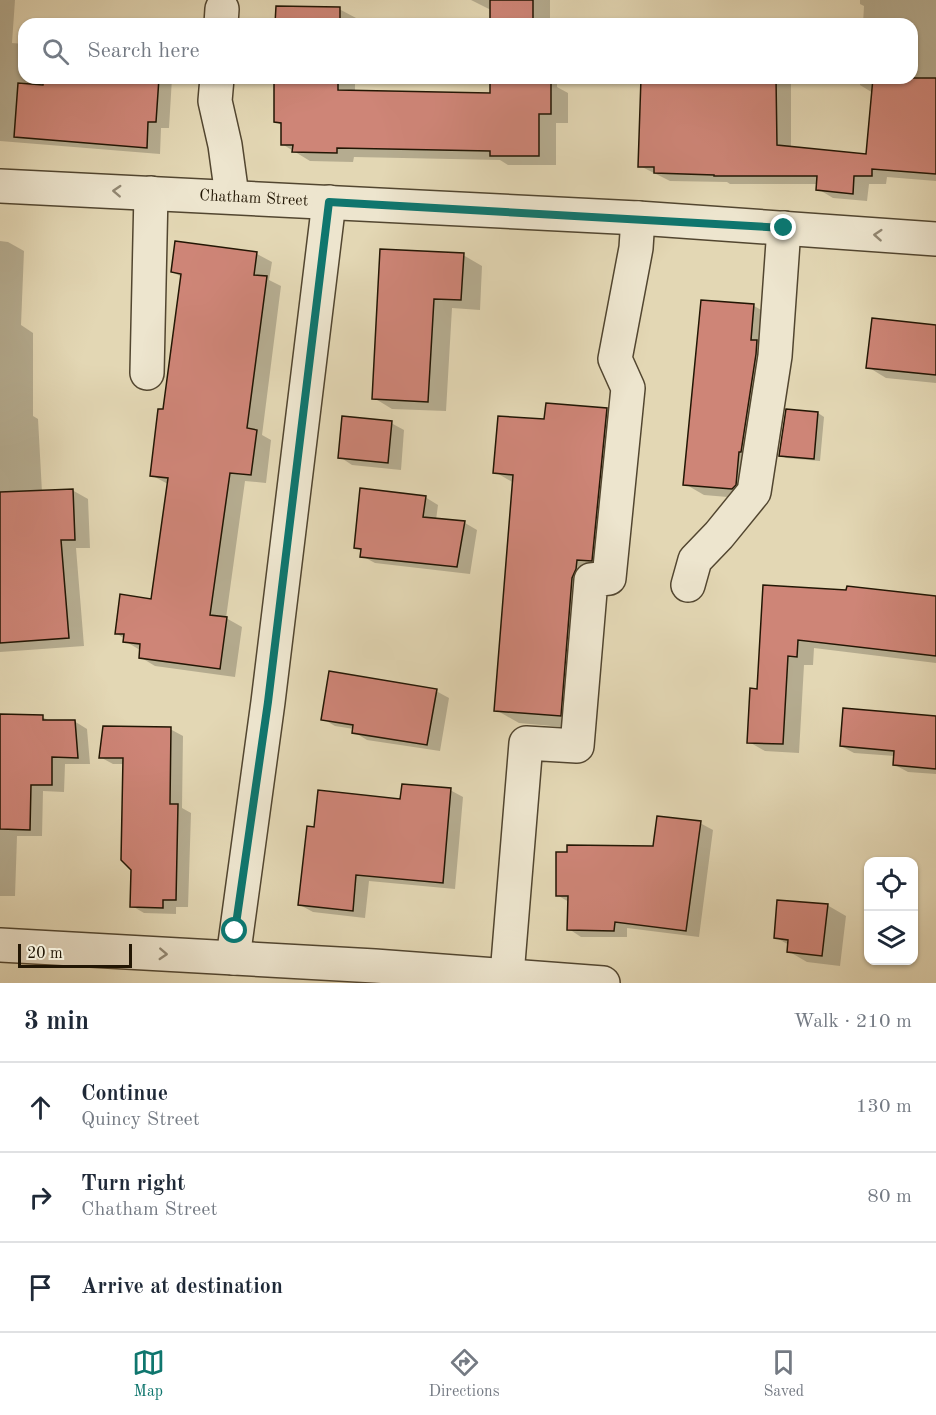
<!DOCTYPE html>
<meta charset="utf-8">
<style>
:root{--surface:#fff;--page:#f2f2f3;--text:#1f2937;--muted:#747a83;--line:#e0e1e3;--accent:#0f766e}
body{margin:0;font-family:"Old Standard TT",serif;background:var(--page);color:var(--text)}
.controls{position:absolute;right:18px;bottom:18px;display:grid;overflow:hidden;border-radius:12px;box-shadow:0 2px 4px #0004}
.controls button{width:54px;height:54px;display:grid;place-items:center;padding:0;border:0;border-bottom:2px solid var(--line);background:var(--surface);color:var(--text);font:30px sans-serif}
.scale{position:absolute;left:18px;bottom:15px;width:114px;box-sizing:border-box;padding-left:6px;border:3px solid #221604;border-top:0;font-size:16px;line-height:21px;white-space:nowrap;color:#221604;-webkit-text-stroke:4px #ede5ce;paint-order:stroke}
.stop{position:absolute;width:18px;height:18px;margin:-14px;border:4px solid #0f766e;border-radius:50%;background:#fff}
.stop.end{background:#0f766e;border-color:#fff;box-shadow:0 2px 6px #0008}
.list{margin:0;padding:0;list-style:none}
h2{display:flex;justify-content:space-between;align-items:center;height:78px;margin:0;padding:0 24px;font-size:26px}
h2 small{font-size:20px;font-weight:400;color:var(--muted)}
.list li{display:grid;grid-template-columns:39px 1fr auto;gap:18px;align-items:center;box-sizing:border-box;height:90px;padding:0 24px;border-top:2px solid var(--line)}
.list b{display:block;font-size:22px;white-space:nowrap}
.list p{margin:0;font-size:20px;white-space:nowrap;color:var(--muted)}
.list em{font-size:20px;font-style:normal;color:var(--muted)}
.icon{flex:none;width:33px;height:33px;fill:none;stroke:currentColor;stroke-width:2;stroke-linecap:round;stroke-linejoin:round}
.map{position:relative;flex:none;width:936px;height:983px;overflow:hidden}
.search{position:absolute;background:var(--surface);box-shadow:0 2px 4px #0004;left:18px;right:18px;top:18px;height:66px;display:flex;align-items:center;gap:15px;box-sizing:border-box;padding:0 21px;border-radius:18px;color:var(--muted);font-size:22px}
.sheet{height:348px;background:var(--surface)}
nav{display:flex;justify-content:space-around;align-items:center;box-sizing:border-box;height:84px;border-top:2px solid var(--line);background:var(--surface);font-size:16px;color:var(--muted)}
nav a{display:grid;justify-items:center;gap:3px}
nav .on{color:var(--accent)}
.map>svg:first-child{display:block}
</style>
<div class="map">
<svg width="936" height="983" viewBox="0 0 936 983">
<rect width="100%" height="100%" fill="#e3d7b4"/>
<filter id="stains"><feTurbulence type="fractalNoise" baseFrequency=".00333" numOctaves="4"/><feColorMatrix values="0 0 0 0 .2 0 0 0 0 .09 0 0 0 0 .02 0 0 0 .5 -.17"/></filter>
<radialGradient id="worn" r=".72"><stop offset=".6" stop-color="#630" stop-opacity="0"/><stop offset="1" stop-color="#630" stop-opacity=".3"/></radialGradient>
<g fill="#0003">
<polygon points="0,0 15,0 12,43 24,44 24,78 172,78 169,128 161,128 160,154 0,141"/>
<polygon points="471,0 550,0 550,24 491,24 491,10"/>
<polygon points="860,0 936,0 936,181 887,177 886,184 869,184 867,201 833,198 818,189 818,184 730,184 727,182 670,181 640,166 643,78 791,78 791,148 867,156 873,93 860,85 860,78 912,78 912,24 863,24 864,6 860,4"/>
<polygon points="339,9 356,18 356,24 277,24"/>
<polygon points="276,78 355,78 355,92 491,94 491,78 557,78 557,87 568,93 568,123 556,123 556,165 508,165 500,160 354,157 353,162 310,161 282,144 283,126 275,121"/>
<polygon points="0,241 8,242 24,251 21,325 33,333 33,416 38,419 42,492 72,490 88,499 90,548 76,548 84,646 0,652"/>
<polygon points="381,250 463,255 482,266 480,310 452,308 446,411 392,409 374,398"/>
<polygon points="257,254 272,262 269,280 281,286 262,435 271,440 266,483 245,481 226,618 242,627 235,677 155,666 140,657 140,650 125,641 125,639 116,633 152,600 168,484 151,475 164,411 182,277 172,272"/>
<polygon points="754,306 772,316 751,499 704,495 685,484"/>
<polygon points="936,326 936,383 886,378 868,367"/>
<polygon points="607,409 630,423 600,573 584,729 519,723 496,710 514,483 495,472 546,421"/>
<polygon points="818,413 824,417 820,461 786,458 780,455"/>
<polygon points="391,423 404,430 401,470 352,465 340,457"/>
<polygon points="425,497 438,505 436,520 465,523 477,530 470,574 375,563 362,556 362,551 355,547"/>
<polygon points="765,587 936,598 936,663 814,648 813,665 804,665 799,753 765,751 749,742 758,690"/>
<polygon points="436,691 449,698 440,751 367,740 354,732 354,729 335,726 323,719"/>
<polygon points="0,716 42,717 50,721 74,721 87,729 90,764 65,764 64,792 43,791 42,836 17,836 15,896 0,896"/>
<polygon points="936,718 936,774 908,772 895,765 895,756 854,753 841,746"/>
<polygon points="170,729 183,736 182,808 191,813 188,907 176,907 176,914 144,913 132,906 132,869 124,764 113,764 100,757"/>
<polygon points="450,790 463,797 455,889 369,881 365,918 313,912 300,905 315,828 402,800"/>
<polygon points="700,823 713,830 699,937 627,928 627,937 581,937 569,929 569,902 557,895 654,848"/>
<polygon points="827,905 846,916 840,966 807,962 788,951 789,945 775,937"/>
</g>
<g fill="#ce8577" stroke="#221604" stroke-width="1.5">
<rect x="490" y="0" width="43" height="24"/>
<polygon points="276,6 340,7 340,24 275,24"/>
<polygon points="44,78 159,78 156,122 148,122 147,148 14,137 18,83 43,85"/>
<polygon points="274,78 338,78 338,90 490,93 490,78 541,78 541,82 551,82 551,114 539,114 539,156 490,156 490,151 337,148 337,153 292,152 293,145 281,145 281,123 274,122"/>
<polygon points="641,78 776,78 777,145 866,154 873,78 936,78 936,174 872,169 872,176 854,176 853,194 816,190 817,176 714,176 714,175 654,173 654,167 638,167"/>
<polygon points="175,241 257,252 254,275 267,276 247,428 257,430 251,475 230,473 210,615 227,617 220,669 139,658 140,644 123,642 124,634 115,634 120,594 151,599 168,478 150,476 158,409 163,409 181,274 171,272"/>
<polygon points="380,249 464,253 461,300 434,299 428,402 372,399"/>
<polygon points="701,300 754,304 751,340 757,340 756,354 741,452 739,452 736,485 732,489 683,485"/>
<polygon points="872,318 936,325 936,375 866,368"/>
<polygon points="546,403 607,408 592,561 577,560 576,569 572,578 561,716 494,711 513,475 493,473 498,416 544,419"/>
<polygon points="786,409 818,412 814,459 779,456"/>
<polygon points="342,416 392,421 388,463 338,458"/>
<polygon points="360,488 426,496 423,517 465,521 457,567 360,557 361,549 354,548"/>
<polygon points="73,489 75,540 61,540 69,638 0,643 0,492"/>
<polygon points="763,585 846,590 847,586 936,596 936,656 798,640 797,657 788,656 783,744 747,743 750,688 757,689"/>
<polygon points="329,671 437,689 427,745 352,733 353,725 321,720"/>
<polygon points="843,708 936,716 936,769 893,765 894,751 840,746"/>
<polygon points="0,714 43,715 43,720 75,720 78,758 52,757 52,785 31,785 30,830 0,829"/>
<polygon points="103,726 171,727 170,804 178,804 176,900 163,900 163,908 130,907 131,870 121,860 123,758 99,758"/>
<polygon points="402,784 451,788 443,883 356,875 353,911 298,905 307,826 314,827 318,790 400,799"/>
<polygon points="657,816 701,821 686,931 615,922 614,931 567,930 568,896 556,896 556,852 567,852 567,845 653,846"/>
<polygon points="777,900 828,904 822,956 787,952 788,940 774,938"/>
</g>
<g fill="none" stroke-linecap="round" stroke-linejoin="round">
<defs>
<g id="minor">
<polyline points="221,24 222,9"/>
<polyline points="217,78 215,101 225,145 232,196"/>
<path id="s1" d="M0,186L638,218L936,239"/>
<polyline points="147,373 151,193"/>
<polyline points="688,585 695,560 719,535 754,492 775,356 784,228"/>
<polyline points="0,945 375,966 603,983"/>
<polyline points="233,958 268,702 329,202"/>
<polyline points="507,975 526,743 577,746 591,580 609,578 628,388 615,359 636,248 638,218"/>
</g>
</defs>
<use href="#minor" stroke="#524630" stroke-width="36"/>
<use href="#minor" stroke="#ede5ce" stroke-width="33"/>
</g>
<defs><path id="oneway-chevron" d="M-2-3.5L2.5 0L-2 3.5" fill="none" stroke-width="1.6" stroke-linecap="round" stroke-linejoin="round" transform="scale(1.5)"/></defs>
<g stroke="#928873">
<use href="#oneway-chevron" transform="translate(117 191) rotate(-177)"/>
<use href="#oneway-chevron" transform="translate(878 235) rotate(-176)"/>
<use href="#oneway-chevron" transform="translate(163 954) rotate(3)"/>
</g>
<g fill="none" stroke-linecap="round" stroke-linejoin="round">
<polyline stroke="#0f766e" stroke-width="8" points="235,931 268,702 329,202 784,228"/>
</g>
<g text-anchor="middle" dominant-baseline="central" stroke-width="5" stroke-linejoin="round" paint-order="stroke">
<g font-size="16" fill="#221604" stroke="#ede5ce">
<text stroke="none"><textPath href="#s1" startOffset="254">Chatham Street</textPath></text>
</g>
</g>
<rect width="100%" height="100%" filter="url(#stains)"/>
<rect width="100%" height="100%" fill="url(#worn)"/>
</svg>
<div class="controls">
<button><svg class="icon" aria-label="locate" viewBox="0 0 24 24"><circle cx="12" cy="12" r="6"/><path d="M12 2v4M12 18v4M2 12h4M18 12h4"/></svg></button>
<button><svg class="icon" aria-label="layers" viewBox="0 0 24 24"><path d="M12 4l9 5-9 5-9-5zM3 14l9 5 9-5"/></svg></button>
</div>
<div class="scale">20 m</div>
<div class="stop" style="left:235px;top:931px"></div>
<div class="stop end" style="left:784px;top:228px"></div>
<div class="search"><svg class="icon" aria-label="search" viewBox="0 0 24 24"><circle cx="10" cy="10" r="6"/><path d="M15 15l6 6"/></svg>Search here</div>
</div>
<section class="sheet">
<h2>3 min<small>Walk · 210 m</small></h2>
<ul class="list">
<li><svg class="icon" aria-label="ahead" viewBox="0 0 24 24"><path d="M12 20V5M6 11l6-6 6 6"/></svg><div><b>Continue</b><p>Quincy Street</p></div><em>130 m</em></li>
<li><svg class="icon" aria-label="right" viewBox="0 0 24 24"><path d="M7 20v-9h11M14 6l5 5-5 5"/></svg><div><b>Turn right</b><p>Chatham Street</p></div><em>80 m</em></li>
<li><svg class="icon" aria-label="arrive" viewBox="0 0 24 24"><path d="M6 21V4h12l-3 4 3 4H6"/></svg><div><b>Arrive at destination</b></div></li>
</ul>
</section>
<nav>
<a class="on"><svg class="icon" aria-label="map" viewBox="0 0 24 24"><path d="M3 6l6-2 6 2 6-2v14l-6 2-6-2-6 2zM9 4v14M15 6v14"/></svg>Map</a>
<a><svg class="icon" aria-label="directions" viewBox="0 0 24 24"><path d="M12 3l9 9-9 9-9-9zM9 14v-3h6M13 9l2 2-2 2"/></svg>Directions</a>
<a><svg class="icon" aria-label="saved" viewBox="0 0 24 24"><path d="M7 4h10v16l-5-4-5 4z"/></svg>Saved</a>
</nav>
